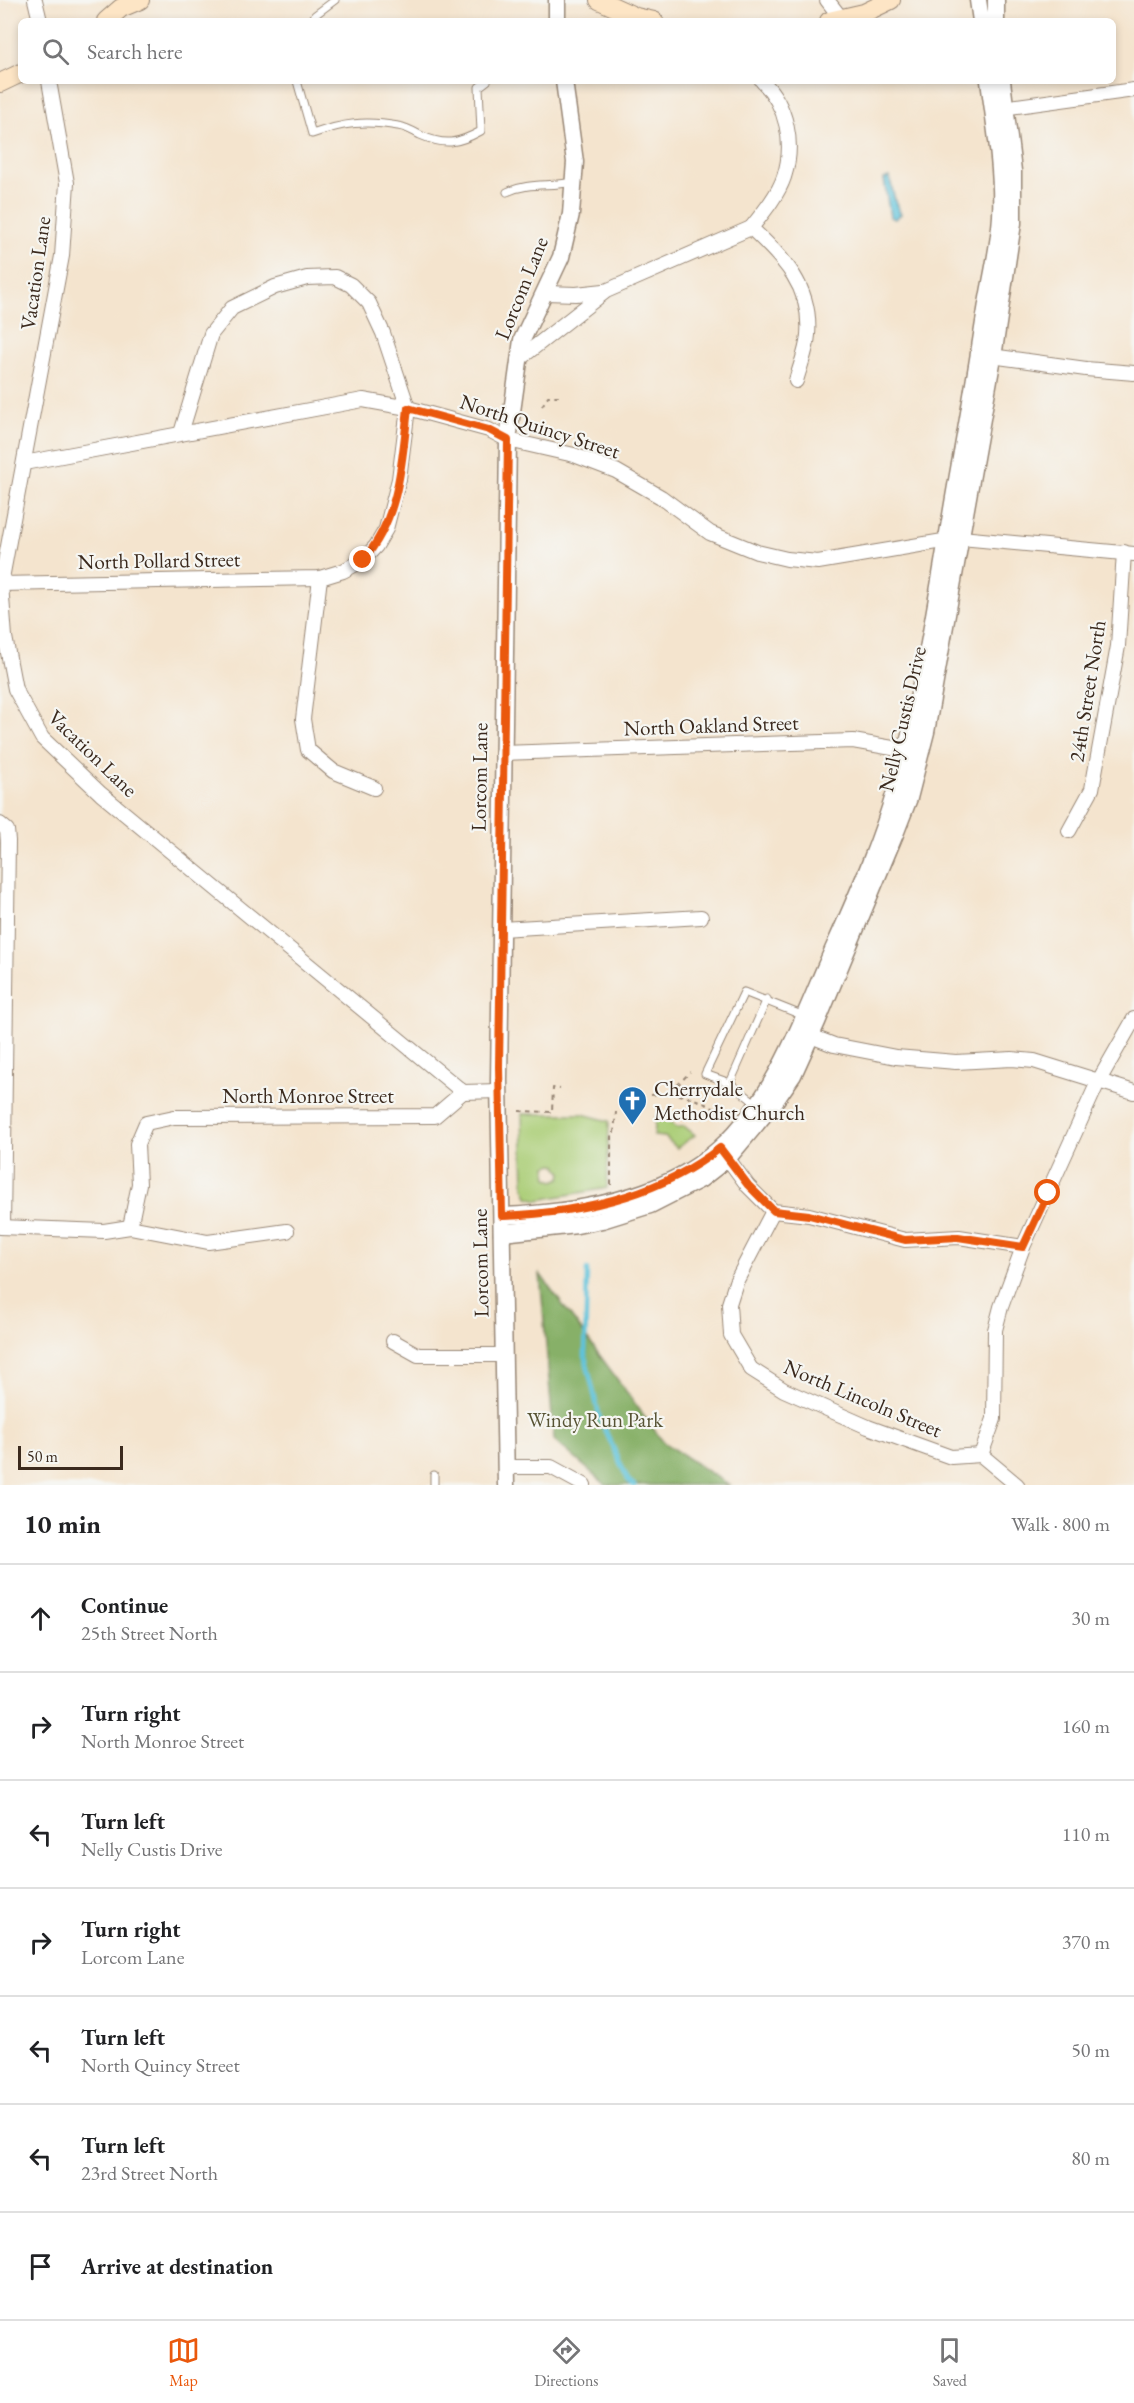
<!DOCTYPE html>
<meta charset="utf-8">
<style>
:root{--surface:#fff;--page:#f6f6f6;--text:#202124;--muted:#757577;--line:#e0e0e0;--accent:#ea580c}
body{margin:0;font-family:"EB Garamond",serif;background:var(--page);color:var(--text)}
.scale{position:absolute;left:18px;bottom:15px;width:105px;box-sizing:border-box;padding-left:6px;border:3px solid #3b2a1e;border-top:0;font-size:16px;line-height:21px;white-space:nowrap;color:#3b2a1e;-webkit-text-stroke:4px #f6f6f2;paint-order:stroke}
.stop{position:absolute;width:18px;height:18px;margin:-14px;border:4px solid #ea580c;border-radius:50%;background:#fff}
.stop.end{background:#ea580c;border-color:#fff;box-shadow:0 2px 6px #0008}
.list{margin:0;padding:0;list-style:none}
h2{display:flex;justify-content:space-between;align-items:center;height:78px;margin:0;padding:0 24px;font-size:26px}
h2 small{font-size:20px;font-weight:400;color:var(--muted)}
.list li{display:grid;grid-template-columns:39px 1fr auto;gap:18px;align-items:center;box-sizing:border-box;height:108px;padding:0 24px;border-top:2px solid var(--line)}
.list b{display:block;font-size:22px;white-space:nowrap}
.list p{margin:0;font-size:20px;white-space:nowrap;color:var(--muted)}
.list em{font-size:20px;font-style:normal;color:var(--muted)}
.icon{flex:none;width:33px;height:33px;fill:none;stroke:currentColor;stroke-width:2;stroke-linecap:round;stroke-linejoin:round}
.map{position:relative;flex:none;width:1134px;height:1485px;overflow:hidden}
.search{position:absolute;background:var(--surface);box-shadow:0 3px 9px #0003;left:18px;right:18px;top:18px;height:66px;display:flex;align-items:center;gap:15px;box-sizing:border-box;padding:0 21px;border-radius:9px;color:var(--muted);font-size:22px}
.sheet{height:834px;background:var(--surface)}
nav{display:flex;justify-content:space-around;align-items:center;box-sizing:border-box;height:84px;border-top:2px solid var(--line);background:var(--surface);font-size:16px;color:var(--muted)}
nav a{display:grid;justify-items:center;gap:3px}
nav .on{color:var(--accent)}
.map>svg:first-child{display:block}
</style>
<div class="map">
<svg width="1134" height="1485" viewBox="0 0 1134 1485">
<rect width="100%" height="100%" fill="#f6f6f2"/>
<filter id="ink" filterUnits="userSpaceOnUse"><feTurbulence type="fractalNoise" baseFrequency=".0167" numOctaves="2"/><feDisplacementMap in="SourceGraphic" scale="12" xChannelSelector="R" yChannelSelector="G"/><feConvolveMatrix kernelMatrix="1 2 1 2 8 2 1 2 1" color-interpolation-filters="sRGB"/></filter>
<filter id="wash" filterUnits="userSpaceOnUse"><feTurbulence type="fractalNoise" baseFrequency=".008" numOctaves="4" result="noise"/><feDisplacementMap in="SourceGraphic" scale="24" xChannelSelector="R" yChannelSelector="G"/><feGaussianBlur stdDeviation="1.35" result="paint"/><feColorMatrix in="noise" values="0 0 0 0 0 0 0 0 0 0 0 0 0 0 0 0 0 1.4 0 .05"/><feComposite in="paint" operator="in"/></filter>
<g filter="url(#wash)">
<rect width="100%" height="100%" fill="#f4e4ce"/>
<g fill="#aacd76" stroke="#727c4a" stroke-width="1.5" fill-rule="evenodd">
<path d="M522,1114H582L609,1121L607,1188L538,1200L528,1197L524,1186ZM553,1164L557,1165L562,1173L561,1178L554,1181L547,1178V1166Z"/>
<polygon points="656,1117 669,1120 677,1128 684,1126 695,1135 677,1148 665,1137 654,1136"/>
</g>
<polygon fill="#87b067" stroke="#616d42" stroke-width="1.5" points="540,1274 664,1443 729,1485 606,1485 554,1440"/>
<path fill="#5dc3db" stroke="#4c767c" stroke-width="1.5" d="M889,177C893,188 894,204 901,214L895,219L890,217L884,179Z"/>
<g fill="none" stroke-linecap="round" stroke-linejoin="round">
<polyline stroke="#5dc3db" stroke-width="4.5" points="587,1270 585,1356 600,1419 628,1480 634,1485"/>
</g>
</g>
<g filter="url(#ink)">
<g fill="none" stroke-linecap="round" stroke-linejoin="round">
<defs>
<g id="service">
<polyline points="312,21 315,15 335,0"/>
<path d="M297,81L312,134C343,123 365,120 398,126C406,127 413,131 420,135C445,146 457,144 481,131L479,87L487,81"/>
<path d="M507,192C529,182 550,187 572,182"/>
<polyline points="730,1083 767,999"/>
<polyline points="757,1104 730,1083 705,1074 744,992 804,1016"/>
<polyline points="434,1485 434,1475"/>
</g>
<g id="minor">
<polyline points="35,0 40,21"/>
<polyline points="827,0 841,18"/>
<polyline points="49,81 67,183 62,256 1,584 5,637 15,689 42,738 101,794 463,1092 499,1091"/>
<polyline points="995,109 1134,90"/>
<path d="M751,228C784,259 812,287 808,335C807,350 800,366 796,381"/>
<path d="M751,228C763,213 778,195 784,177C795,144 787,105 762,81"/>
<polyline points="546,293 576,294 604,291"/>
<polyline points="984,355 1086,369 1134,373"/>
<polyline points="518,360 606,291 751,228"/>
<polyline points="24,463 363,400 408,408 489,430 508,440 574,455 616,471 661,497 710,533 757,552 787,559 818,562 961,538 1134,554"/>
<polyline points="320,578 303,719 308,750 333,771 374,788"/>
<polyline points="0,584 320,578 343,571 363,560 376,546 386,529 399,479 408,408 383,333 369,303 351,285 335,277 307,278 275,287 232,308 211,334 181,433"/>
<polyline points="502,753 853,741 915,752"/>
<polyline points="0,824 7,830 8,841 3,1227"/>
<polyline points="1069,831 1092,789 1118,646 1124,552"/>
<polyline points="500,929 701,917"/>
<polyline points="803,1033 834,1045 896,1057 956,1062 1012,1059 1034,1061 1134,1092"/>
<polyline points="723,1152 748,1186 773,1211 809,1215 905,1240 959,1237 1023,1247"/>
<polyline points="773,1211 736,1282 729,1304 731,1335 751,1369 784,1390 868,1427 951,1457 981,1455 1017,1485"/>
<polyline points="0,1227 104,1231 130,1227 208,1242 287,1231"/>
<polyline points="130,1227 139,1184 137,1144 146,1123 174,1117 435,1116 463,1092"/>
<polyline points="393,1341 418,1355 504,1355"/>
<polyline points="981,1455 994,1419 995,1330 1001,1307 1023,1247 1098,1082 1134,1019"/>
<polyline points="506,1467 551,1467 584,1485"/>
</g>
<g id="tertiary">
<polyline points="978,0 981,21"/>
<polyline points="557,21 557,0"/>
<polyline points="996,21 996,0"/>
<path d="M502,1216C575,1213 662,1200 719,1149C770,1103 796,1037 822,975C849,913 879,850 897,785C927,679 941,567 961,458C970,409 978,360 986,310C991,279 999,248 1001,216C1003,171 995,126 989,81"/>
<polyline points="502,1233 577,1225 602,1220 650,1205 701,1179 728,1158 773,1104 793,1075 817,1022 895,834 909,798 926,732 993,357 1013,223 1013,171 1002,81"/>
<polyline points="506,1485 499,1080 508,440 522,340 561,257 571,214 575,162 564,81"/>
</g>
<g id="secondary">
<polyline points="599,0 636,17 654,21"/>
<polyline points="106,21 121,8 140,0"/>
<polyline points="829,21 864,13 891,0"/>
<polyline points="0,83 21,73"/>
</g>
</defs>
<use href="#service" stroke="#988776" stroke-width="9"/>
<use href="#minor" stroke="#988776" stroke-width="16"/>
<use href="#tertiary" stroke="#988776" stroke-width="19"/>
<use href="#secondary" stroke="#988776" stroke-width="20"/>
<g stroke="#988776" stroke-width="2" stroke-dasharray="4.5 4.5" stroke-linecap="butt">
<polyline points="542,406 548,396 559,396"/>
<polyline points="671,1092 690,1072"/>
<path d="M651,1095C684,1091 699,1100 726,1115"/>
<polyline points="519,1111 552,1112 553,1088 560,1089"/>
<polyline points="611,1185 611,1134 614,1133 616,1112"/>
</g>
<use href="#service" stroke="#fff" stroke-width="7"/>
<use href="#minor" stroke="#fff" stroke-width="14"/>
<use href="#tertiary" stroke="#fff" stroke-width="16"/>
<use href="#secondary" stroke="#fde5c5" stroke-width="18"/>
</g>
</g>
<g fill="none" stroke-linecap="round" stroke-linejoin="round" filter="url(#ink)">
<path stroke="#ea580c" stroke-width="8" d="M363,560C400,518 402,461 408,408L489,430L508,440L499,1067L502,1216C579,1213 658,1197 720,1148L748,1185L774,1211L809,1215L905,1240L958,1237L1023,1247L1048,1193"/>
</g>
<defs>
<symbol id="church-pin" viewBox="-11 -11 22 30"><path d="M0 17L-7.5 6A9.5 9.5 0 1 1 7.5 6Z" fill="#1f6fb2" stroke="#f6f6f2"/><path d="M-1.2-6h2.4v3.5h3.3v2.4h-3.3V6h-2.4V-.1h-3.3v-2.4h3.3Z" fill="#fff"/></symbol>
</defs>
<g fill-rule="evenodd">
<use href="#church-pin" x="616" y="1084" width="33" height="45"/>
</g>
<g text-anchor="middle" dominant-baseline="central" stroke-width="4.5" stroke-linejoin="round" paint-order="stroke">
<g font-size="21" fill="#3b2a1e" stroke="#f6f6f2">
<text transform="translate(35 273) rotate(-82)">Vacation Lane</text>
<text transform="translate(521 288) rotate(-68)">Lorcom Lane</text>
<text transform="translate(540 426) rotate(18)">North Quincy Street</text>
<text transform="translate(159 560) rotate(-1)">North Pollard Street</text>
<text transform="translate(1087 691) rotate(-81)">24th Street North</text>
<text transform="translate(902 719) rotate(-77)">Nelly Custis Drive</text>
<text transform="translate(711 725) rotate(-2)">North Oakland Street</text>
<text transform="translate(93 753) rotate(44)">Vacation Lane</text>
<text transform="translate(479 777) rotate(-89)">Lorcom Lane</text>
<text x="308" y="1095">North Monroe Street</text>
<text transform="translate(480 1263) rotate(-91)">Lorcom Lane</text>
<text transform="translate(863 1398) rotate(23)">North Lincoln Street</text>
</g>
<g font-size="21" fill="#3b2a1e" stroke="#f6f6f2" text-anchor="start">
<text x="654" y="1088">Cherrydale<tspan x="654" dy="24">Methodist Church</tspan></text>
</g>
<g font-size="21" fill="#575334" stroke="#f6f6f2">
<text x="595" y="1419">Windy Run Park</text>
</g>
</g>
</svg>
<div class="scale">50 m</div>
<div class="stop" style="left:1048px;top:1193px"></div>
<div class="stop end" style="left:363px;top:560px"></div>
<div class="search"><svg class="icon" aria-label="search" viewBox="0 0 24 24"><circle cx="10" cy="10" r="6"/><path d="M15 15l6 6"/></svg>Search here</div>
</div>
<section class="sheet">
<h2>10 min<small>Walk · 800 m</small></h2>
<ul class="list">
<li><svg class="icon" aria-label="ahead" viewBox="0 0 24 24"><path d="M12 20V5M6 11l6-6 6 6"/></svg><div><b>Continue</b><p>25th Street North</p></div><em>30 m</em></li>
<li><svg class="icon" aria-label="right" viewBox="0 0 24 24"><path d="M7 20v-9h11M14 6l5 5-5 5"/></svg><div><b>Turn right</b><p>North Monroe Street</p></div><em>160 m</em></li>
<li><svg class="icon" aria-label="left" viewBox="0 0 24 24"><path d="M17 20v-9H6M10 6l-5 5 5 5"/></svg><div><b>Turn left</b><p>Nelly Custis Drive</p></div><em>110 m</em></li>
<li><svg class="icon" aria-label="right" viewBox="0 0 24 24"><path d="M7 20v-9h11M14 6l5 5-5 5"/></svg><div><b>Turn right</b><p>Lorcom Lane</p></div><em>370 m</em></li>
<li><svg class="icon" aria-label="left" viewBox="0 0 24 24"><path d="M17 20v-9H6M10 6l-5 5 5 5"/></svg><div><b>Turn left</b><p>North Quincy Street</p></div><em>50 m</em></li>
<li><svg class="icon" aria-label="left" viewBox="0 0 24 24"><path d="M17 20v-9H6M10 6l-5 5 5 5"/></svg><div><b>Turn left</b><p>23rd Street North</p></div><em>80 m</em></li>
<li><svg class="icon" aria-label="arrive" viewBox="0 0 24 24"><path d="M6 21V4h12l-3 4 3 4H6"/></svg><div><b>Arrive at destination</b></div></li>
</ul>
</section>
<nav>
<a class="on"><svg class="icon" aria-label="map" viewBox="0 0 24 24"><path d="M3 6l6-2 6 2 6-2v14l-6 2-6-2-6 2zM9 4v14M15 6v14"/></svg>Map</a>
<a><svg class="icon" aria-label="directions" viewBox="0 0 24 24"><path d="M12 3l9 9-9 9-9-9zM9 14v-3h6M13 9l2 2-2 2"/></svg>Directions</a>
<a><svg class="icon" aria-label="saved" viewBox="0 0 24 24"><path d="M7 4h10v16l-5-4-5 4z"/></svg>Saved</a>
</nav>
